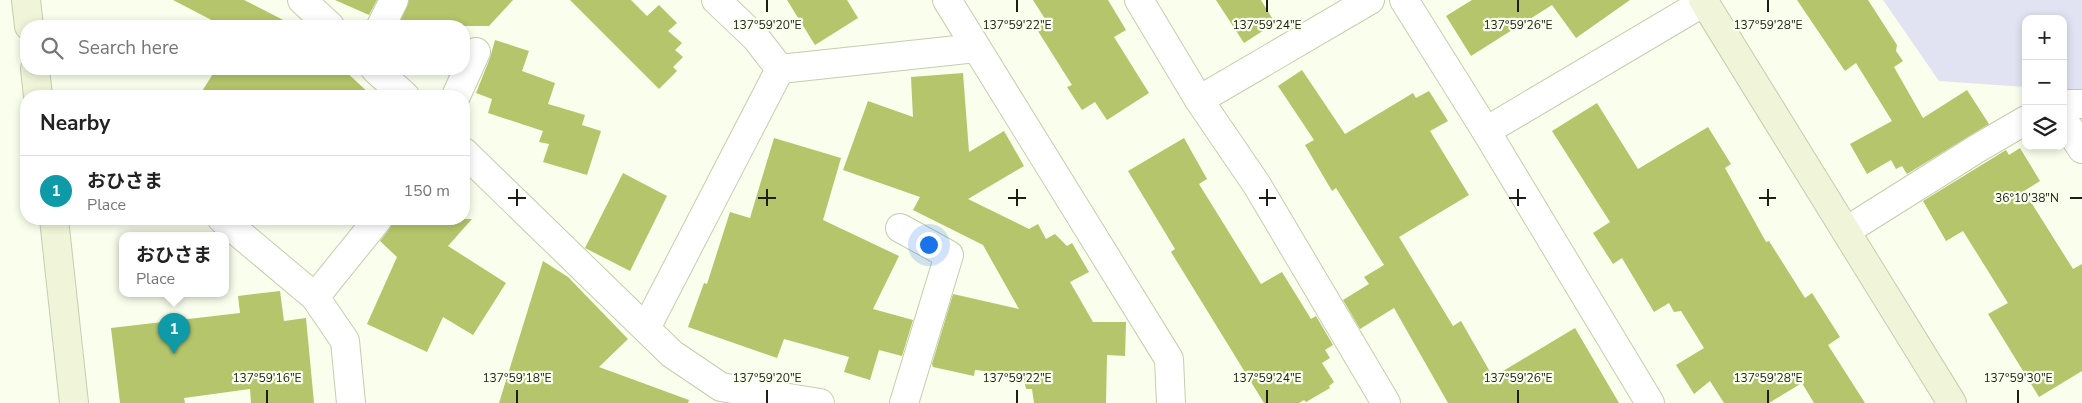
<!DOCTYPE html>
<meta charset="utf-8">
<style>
:root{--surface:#fff;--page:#f2f2f2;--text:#222;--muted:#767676;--line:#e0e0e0;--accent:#574fc7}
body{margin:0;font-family:"Nunito Sans","Noto Sans JP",sans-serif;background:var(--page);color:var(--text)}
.controls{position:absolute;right:15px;top:15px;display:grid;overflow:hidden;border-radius:10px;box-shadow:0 2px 8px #0003}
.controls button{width:45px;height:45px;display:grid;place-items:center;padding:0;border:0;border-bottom:1px solid var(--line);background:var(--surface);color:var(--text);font:25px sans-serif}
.you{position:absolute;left:928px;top:244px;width:18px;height:18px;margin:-12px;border:4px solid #fff;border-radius:50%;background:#1a73e8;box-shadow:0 0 0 8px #1a73e833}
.badge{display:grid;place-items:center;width:32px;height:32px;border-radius:50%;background:var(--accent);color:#fff;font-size:16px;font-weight:700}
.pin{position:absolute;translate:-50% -41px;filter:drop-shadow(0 1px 2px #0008)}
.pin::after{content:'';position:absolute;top:26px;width:18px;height:15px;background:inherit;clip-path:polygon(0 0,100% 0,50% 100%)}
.popup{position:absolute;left:119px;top:232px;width:110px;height:65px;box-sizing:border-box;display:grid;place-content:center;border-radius:10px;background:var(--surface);filter:drop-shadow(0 1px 4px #0005);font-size:16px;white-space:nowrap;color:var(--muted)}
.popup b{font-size:19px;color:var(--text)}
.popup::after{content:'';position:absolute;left:50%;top:100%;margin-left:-10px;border:10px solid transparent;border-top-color:var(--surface)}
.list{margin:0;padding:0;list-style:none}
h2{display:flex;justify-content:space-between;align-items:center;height:65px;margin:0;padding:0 20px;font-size:21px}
h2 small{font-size:16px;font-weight:400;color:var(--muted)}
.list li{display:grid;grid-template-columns:32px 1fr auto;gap:15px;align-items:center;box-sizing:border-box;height:70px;padding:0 20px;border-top:1px solid var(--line)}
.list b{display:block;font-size:19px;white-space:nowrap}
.list p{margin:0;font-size:16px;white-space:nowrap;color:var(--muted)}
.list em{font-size:16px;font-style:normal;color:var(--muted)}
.icon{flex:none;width:28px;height:28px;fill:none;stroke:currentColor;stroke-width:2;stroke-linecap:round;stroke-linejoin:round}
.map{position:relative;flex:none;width:2082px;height:403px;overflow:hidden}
.search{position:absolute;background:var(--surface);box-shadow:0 2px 8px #0003;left:20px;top:20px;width:450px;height:55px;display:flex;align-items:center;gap:12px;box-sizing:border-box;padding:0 18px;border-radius:20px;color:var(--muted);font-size:19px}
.panel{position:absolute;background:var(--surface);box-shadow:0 2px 8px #0003;left:20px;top:90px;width:450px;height:135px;border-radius:20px}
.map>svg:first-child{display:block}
</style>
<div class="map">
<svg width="2082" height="403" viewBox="0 0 2082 403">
<rect width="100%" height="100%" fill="#fafeec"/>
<polygon fill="#e1e3f3" points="1883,0 2082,0 2082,89 2063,89 2063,19 2026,19 2026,87 1939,81"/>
<g fill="#b4c56b">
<polygon points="173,0 244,0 293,25 223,26"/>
<polygon points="335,0 377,0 369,15"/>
<polygon points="409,0 513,0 489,26 398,26"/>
<polygon points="570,0 631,0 647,16 659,5 677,23 668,31 682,43 675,50 683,57 673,67 677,71 659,89"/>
<polygon points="787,0 847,0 858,18 815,45"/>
<polygon points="1033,0 1108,0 1126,30 1114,37 1149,93 1107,120 1095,102 1082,110 1067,87 1072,85 1036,28 1047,22"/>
<polygon points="1216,0 1261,0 1275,23 1244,43"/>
<polygon points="1472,0 1630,0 1576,38 1552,5 1471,56 1446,16"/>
<polygon points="1797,0 1868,0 1897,45 1896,51 1903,61 1894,67 1923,118 1967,90 1989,124 1907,174 1902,166 1896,169 1891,160 1867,174 1850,144 1892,121 1856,63 1845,71"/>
<polygon points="495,40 529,51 522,71 555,83 548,104 585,115 582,125 601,131 587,175 543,162 549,144 539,142 543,131 488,113 492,99 476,93 490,58"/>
<polygon points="216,69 343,69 372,96 199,96"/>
<polygon points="1302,70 1345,134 1413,93 1416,98 1429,91 1448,121 1430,131 1469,195 1399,237 1453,326 1461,321 1493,377 1575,328 1619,403 1448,403 1394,308 1360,329 1343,300 1369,284 1364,277 1384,265 1336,188 1332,191 1305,145 1314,140 1278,86"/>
<polygon points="963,73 969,152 1004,131 1024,166 968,199 1029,229 1038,224 1046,239 1055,234 1067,246 1072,243 1089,272 1070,282 1093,322 1126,322 1125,356 1107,355 1106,403 1034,403 1032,389 1026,389 1023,375 975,370 974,376 933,367 932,364 953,294 1019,309 983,245 913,210 920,197 843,170 868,101 913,117 911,77"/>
<polygon points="1597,103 1638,169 1708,127 1731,164 1725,168 1766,242 1769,241 1805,298 1812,293 1840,337 1828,345 1865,403 1814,403 1802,383 1769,403 1724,403 1710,381 1694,394 1676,365 1704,348 1681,311 1674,312 1669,303 1654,312 1622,258 1613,264 1593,233 1610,222 1552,131"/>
<polygon points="774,138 841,158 823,220 899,256 873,309 913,320 902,356 879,350 870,380 844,372 849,357 784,339 777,358 688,327 704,283 707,284 730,212 750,218"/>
<polygon points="1184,138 1207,179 1199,184 1261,284 1282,272 1311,319 1316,316 1333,345 1325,350 1330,358 1322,363 1334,382 1329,386 1330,388 1306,402 1304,400 1299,403 1264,403 1171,252 1175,249 1128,171"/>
<polygon points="2020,148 2040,181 2024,191 2073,269 2082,264 2082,371 2039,397 1988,314 2008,303 1963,231 1946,241 1923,201 2006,150 2009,155"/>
<polygon points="623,173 667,196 630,271 585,248"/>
<polygon points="393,219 472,219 448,246 506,283 473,335 443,317 427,352 367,324 397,257 380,241 390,228"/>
<polygon points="543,261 568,277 628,339 599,367 689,400 688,403 499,403"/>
<polygon points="280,291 284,321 306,318 314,403 251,403 250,389 184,398 185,403 120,403 111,328 240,313 238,296"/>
</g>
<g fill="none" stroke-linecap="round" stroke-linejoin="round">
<defs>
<g id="street">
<polyline points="302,0 330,26"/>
<polyline points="947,0 1169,359 1171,403"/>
<polyline points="1139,0 1199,100 1257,185 1386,403"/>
<polyline points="1404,0 1486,131 1650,403"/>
<polyline points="381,26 394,0"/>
<polyline points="375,69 405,96"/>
<polyline points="780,69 976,48"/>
<polyline points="456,96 476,52"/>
<polyline points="1199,100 1370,0"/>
<polyline points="2063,104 2082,104"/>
<polyline points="2063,119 2082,149"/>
<polyline points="1486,131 1704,2"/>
<polyline points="464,152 672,354 721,387 820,403"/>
<polyline points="222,219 315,297 345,341 351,403"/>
<polyline points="900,228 949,255 904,403"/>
<polyline points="1846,231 1978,148 2026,120"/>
<polyline points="315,297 378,219"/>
<polyline points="646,328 780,69 756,38 716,0"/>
</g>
<g id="secondary">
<polyline points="26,0 29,26"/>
<polyline points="1703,0 1952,403"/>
<polyline points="35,69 38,96"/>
<polyline points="54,219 74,403"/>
</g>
</defs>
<use href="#street" stroke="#c6cdaf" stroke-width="30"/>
<use href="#secondary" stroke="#c6cdaf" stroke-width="30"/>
<use href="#street" stroke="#fff" stroke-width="28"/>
<use href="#secondary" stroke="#f0f5d9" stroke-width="28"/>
</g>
<path fill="none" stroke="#1c1f14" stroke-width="2" d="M767,0V12M1017,0V12M1267,0V12M1518,0V12M1768,0V12M517,189V206M767,189V206M1017,189V206M1267,189V206M1518,189V206M1768,189V206M508,198H526M758,198H776M1008,198H1026M1259,198H1276M1509,198H1526M1759,198H1776M2070,198H2082M267,390V403M517,390V403M767,390V403M1017,390V403M1267,390V403M1518,390V403M1768,390V403M2018,390V403"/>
<g font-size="12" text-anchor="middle" fill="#1c1f14" stroke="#fafeec" stroke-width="4.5" stroke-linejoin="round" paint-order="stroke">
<text x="767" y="29">137°59'20"E</text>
<text x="1017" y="29">137°59'22"E</text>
<text x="1267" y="29">137°59'24"E</text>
<text x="1518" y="29">137°59'26"E</text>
<text x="1768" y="29">137°59'28"E</text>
<text x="2027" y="202">36°10'38"N</text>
<text x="267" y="382">137°59'16"E</text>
<text x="517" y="382">137°59'18"E</text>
<text x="767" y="382">137°59'20"E</text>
<text x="1017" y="382">137°59'22"E</text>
<text x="1267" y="382">137°59'24"E</text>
<text x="1518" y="382">137°59'26"E</text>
<text x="1768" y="382">137°59'28"E</text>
<text x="2018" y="382">137°59'30"E</text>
</g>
</svg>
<div class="controls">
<button>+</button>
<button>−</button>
<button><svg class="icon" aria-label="layers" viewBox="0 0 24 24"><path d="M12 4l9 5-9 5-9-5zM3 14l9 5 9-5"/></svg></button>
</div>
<div class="you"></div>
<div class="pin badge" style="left:174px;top:354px;background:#0f9aa8">1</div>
<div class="popup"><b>おひさま</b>Place</div>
<div class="search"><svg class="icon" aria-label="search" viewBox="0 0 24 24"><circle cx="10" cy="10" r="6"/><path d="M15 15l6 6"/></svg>Search here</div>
<section class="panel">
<h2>Nearby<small></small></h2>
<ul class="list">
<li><span class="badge" style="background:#0f9aa8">1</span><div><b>おひさま</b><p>Place</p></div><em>150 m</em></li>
</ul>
</section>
</div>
